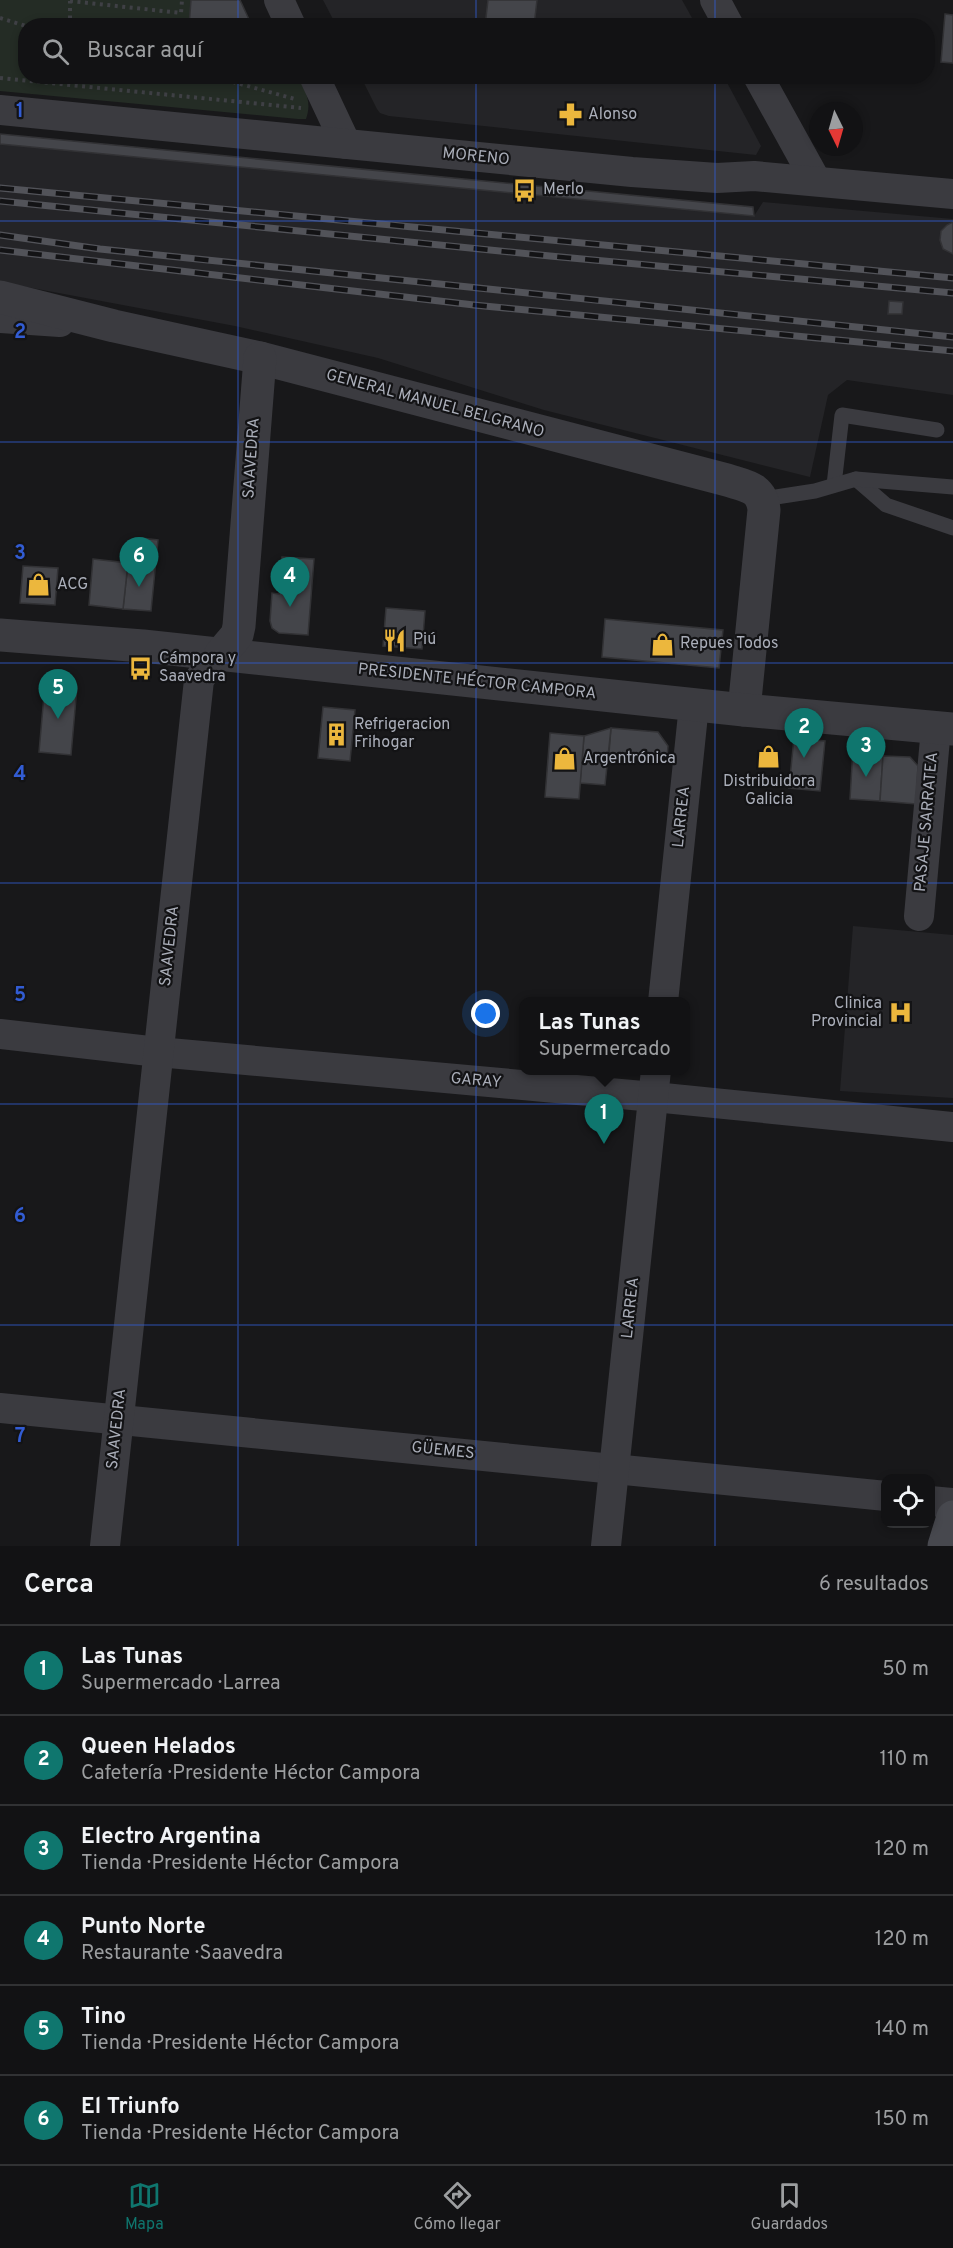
<!DOCTYPE html>
<html lang="es">
<meta charset="utf-8">
<style>
:root{--surface:#121214;--page:#1f2022;--text:#f1f3f6;--muted:#9c9ea0;--line:#313234;--accent:#0f766e}
body{margin:0;font-family:Overpass,sans-serif;background:var(--page);color:var(--text)}
.controls{position:absolute;right:18px;bottom:18px;display:grid;overflow:hidden;border-radius:12px;box-shadow:0 3px 9px #0003}
.controls button{width:54px;height:54px;display:grid;place-items:center;padding:0;border:0;border-bottom:2px solid var(--line);background:var(--surface);color:var(--text);font:30px sans-serif}
.compass{position:absolute;left:809px;top:102px;width:54px;height:54px;border-radius:50%;background:var(--surface);box-shadow:0 3px 9px #0003;rotate:175deg}
.you{position:absolute;left:486px;top:1014px;width:21px;height:21px;margin:-15px;border:4px solid #fff;border-radius:50%;background:#1a73e8;box-shadow:0 0 0 9px #1a73e833}
.badge{display:grid;place-items:center;width:39px;height:39px;border-radius:50%;background:var(--accent);color:#fff;font-size:20px;font-weight:700}
.pin{position:absolute;translate:-50% -50px;filter:drop-shadow(0 2px 3px #0008)}
.pin::after{content:'';position:absolute;top:32px;width:21px;height:18px;background:inherit;clip-path:polygon(0 0,100% 0,50% 100%)}
.popup{position:absolute;left:519px;top:997px;width:171px;height:78px;box-sizing:border-box;display:grid;place-content:center;border-radius:12px;background:var(--surface);filter:drop-shadow(0 2px 4px #0005);font-size:20px;white-space:nowrap;color:var(--muted)}
.popup b{font-size:22px;color:var(--text)}
.popup::after{content:'';position:absolute;left:50%;top:100%;margin-left:-12px;border:12px solid transparent;border-top-color:var(--surface)}
.list{margin:0;padding:0;list-style:none}
h2{display:flex;justify-content:space-between;align-items:center;height:78px;margin:0;padding:0 24px;font-size:26px}
h2 small{font-size:20px;font-weight:400;color:var(--muted)}
.list li{display:grid;grid-template-columns:39px 1fr auto;gap:18px;align-items:center;box-sizing:border-box;height:90px;padding:0 24px;border-top:2px solid var(--line)}
.list b{display:block;font-size:22px;white-space:nowrap}
.list p{margin:0;font-size:20px;white-space:nowrap;color:var(--muted)}
.list em{font-size:20px;font-style:normal;color:var(--muted)}
.icon{flex:none;width:33px;height:33px;fill:none;stroke:currentColor;stroke-width:2;stroke-linecap:round;stroke-linejoin:round}
.map{position:relative;flex:none;width:953px;height:1546px;overflow:hidden}
.search{position:absolute;background:var(--surface);box-shadow:0 3px 9px #0003;left:18px;right:18px;top:18px;height:66px;display:flex;align-items:center;gap:15px;box-sizing:border-box;padding:0 21px;border-radius:24px;color:var(--muted);font-size:22px}
.sheet{height:618px;background:var(--surface)}
nav{display:flex;justify-content:space-around;align-items:center;box-sizing:border-box;height:84px;border-top:2px solid var(--line);background:var(--surface);font-size:16px;color:var(--muted)}
nav a{display:grid;justify-items:center;gap:3px}
nav .on{color:var(--accent)}
.map>svg:first-child{display:block}
</style>
<div class="map">
<svg width="953" height="1546" viewBox="0 0 953 1546">
<rect width="100%" height="100%" fill="#18181a"/>
<g fill="#242427">
<polygon points="323,0 682,0 696,25 336,25"/>
<polygon points="361,77 724,77 761,146 756,155 389,116 380,113 377,109"/>
<polygon points="0,144 754,216 763,202 953,219 953,395 847,380 828,395 810,477 544,410 378,358 235,326 0,282"/>
<polygon points="853,926 953,935 953,1098 840,1091"/>
</g>
<path fill="#242c25" d="M0,0H191L189,25L26,26V76L298,77C306,92 312,102 306,119H298L0,91Z"/>
<g fill="#44454a" stroke="#323235" stroke-width="1.5">
<polygon points="191,0 240,0 252,26 189,26"/>
<polygon points="488,0 537,0 534,26 485,26"/>
<polygon points="945,14 953,15 953,63 941,62"/>
<polygon points="0,134 753,207 754,216 0,144"/>
<polygon points="953,222 953,254 943,249 940,240 941,231 947,225"/>
<polygon points="889,301 903,302 902,314 888,314"/>
<polygon points="141,538 158,540 151,611 123,609 128,563 138,564"/>
<polygon points="282,557 314,559 308,635 279,633 272,628 270,621 272,593 279,594"/>
<polygon points="93,559 128,563 123,609 89,605"/>
<polygon points="23,566 58,568 55,605 20,603"/>
<polygon points="386,608 425,611 422,649 383,646"/>
<polygon points="605,619 723,630 719,668 602,657"/>
<polygon points="45,684 77,687 71,755 39,752"/>
<polygon points="323,707 355,710 350,761 318,758"/>
<polygon points="611,728 658,732 668,746 667,758 609,753"/>
<polygon points="611,728 605,785 580,783 584,736"/>
<polygon points="550,733 584,736 579,799 545,797"/>
<polygon points="794,738 825,741 820,791 789,788"/>
<polygon points="853,748 880,749 883,756 880,801 850,799"/>
<polygon points="883,756 910,757 918,766 916,804 880,801"/>
</g>
<g fill="none" stroke-linecap="round" stroke-linejoin="round">
<g stroke="#3f4045" stroke-width="4" stroke-dasharray="3 4.5" stroke-linecap="butt">
<polyline points="70,1 181,13 182,0"/>
<polyline points="0,18 26,26"/>
<polyline points="70,26 70,1"/>
<polyline points="211,76 295,99"/>
<polyline points="0,78 301,108"/>
</g>
<g stroke="#3b3b40" stroke-width="15">
<polyline points="856,479 886,505 953,528"/>
<polyline points="834,485 842,415 937,430"/>
<polyline points="763,499 815,491 856,479 953,487"/>
</g>
<g stroke="#3b3b40" stroke-width="30">
<polyline points="279,0 291,26"/>
<polyline points="715,0 729,26"/>
<polyline points="314,76 346,144"/>
<polyline points="758,76 816,181"/>
<polyline points="0,110 632,172 717,178 754,176 953,194"/>
<polyline points="0,318 60,322"/>
<polyline points="919,916 936,728"/>
<polyline points="663,1002 694,705"/>
<polyline points="0,1034 158,1052 654,1097 953,1127"/>
<polyline points="0,1408 886,1496"/>
<polyline points="930,1501 953,1503"/>
<polyline points="105,1546 199,680 205,671 220,655"/>
<polyline points="606,1546 656,1070"/>
</g>
<g stroke="#3b3b40" stroke-width="33">
<path d="M0,297L114,326L260,358L727,480C746,486 762,487 764,510L744,710"/>
<polyline points="0,635 143,646 744,710 953,729"/>
<polyline points="220,655 237,635 239,626 260,358"/>
</g>
<polyline stroke="#47484e" stroke-width="33" points="944,1546 953,1517"/>
<defs>
<g id="rail">
<polyline points="0,188 953,278"/>
<polyline points="0,201 550,256 953,293"/>
<polyline points="0,235 100,249 953,337"/>
<polyline points="0,250 474,305 953,351"/>
</g>
</defs>
<use href="#rail" stroke="#525359" stroke-width="7"/>
<use href="#rail" stroke="#131315" stroke-width="4.5" stroke-dasharray="14" stroke-linecap="butt"/>
</g>
<path fill="none" stroke="#325cd3" stroke-width="1.5" stroke-opacity="0.55" d="M238,0V26M476,0V26M715,0V26M238,76V1546M476,76V1546M715,76V1546M0,221H953M0,442H953M0,663H953M0,883H953M0,1104H953M0,1325H953"/>
<defs>
<symbol id="pharmacy-bare" viewBox="-9 -9 18 18"><path d="M-2-6h4v4h4v4h-4v4h-4v-4h-4v-4h4Z" fill="#ecb73d" stroke="#131315" stroke-width="2.5" paint-order="stroke"/></symbol>
<symbol id="bus-bare" viewBox="-9 -9 18 18"><path d="M-5-6H5V4H4V6H2V4H-2V6H-4V4H-5ZM-3.5-4V0h7V-4ZM-3.5 1.2v1.5H-2V1.2ZM2 1.2v1.5H3.5V1.2Z" fill="#ecb73d" stroke="#131315" stroke-width="2.5" paint-order="stroke"/></symbol>
<symbol id="shop-bare" viewBox="-9 -9 18 18"><path d="M-5-2.5h2.3a2.7 3.5 0 0 1 5.4 0H5L5.5 6h-11ZM-1.5-2.5h3a1.5 2.3 0 0 0-3 0Z" fill="#ecb73d" stroke="#131315" stroke-width="2.5" paint-order="stroke"/></symbol>
<symbol id="restaurant-bare" viewBox="-9 -9 18 18"><path d="M-5-6h1v4h1v-4h1v4h1v-4h1v5L-1.5 .5V6h-2V.5L-5-1ZM5-6V6H3V1.5H1.5Q1.5-4 5-6Z" fill="#ecb73d" stroke="#131315" stroke-width="2.5" paint-order="stroke"/></symbol>
<symbol id="building-bare" viewBox="-9 -9 18 18"><path d="M-4-6H4V6H1V3H-1V6H-4ZM-2.5-4.3h1.7v1.8h-1.7ZM.8-4.3h1.7v1.8H.8ZM-2.5-1h1.7V.8h-1.7ZM.8-1h1.7V.8H.8Z" fill="#ecb73d" stroke="#131315" stroke-width="2.5" paint-order="stroke"/></symbol>
<symbol id="hospital-bare" viewBox="-9 -9 18 18"><path d="M-5-5h3v3.5h4V-5h3V5h-3V1.5h-4V5h-3Z" fill="#ecb73d" stroke="#131315" stroke-width="2.5" paint-order="stroke"/></symbol>
</defs>
<g fill-rule="evenodd">
<use href="#pharmacy-bare" x="554" y="98" width="33" height="33"/>
<use href="#bus-bare" x="508" y="174" width="33" height="33"/>
<use href="#shop-bare" x="22" y="568" width="33" height="33"/>
<use href="#restaurant-bare" x="378" y="624" width="33" height="33"/>
<use href="#shop-bare" x="646" y="628" width="33" height="33"/>
<use href="#bus-bare" x="124" y="652" width="33" height="33"/>
<use href="#building-bare" x="320" y="718" width="33" height="33"/>
<use href="#shop-bare" x="752" y="740" width="33" height="33"/>
<use href="#shop-bare" x="548" y="742" width="33" height="33"/>
<use href="#hospital-bare" x="884" y="996" width="33" height="33"/>
</g>
<g text-anchor="middle" dominant-baseline="central" stroke-width="4.5" stroke-linejoin="round" paint-order="stroke">
<g font-size="16" fill="#aaaeb9" stroke="#131315" text-anchor="start">
<text x="588" y="115">Alonso</text>
<text x="543" y="190">Merlo</text>
<text x="57" y="585">ACG</text>
<text x="413" y="640">Piú</text>
<text x="680" y="644">Repues Todos</text>
<text x="159" y="659">Cámpora y<tspan x="159" dy="18">Saavedra</tspan></text>
<text x="354" y="725">Refrigeracion<tspan x="354" dy="18">Frihogar</tspan></text>
<text x="583" y="759">Argentrónica</text>
<text x="769" y="782" text-anchor="middle">Distribuidora<tspan x="769" dy="18">Galicia</tspan></text>
<text x="882" y="1004" text-anchor="end">Clinica<tspan x="882" dy="18">Provincial</tspan></text>
</g>
<g font-size="16" fill="#aaaeb9" stroke="#131315">
<text transform="translate(476 157) rotate(6)">MORENO</text>
<text transform="translate(435 404) rotate(15)">GENERAL MANUEL BELGRANO</text>
<text transform="translate(252 458) rotate(-86)">SAAVEDRA</text>
<text transform="translate(477 682) rotate(6)">PRESIDENTE HÉCTOR CAMPORA</text>
<text transform="translate(682 817) rotate(-84)">LARREA</text>
<text transform="translate(927 822) rotate(-85)">PASAJE SARRATEA</text>
<text transform="translate(170 946) rotate(-84)">SAAVEDRA</text>
<text transform="translate(476 1081) rotate(5)">GARAY</text>
<text transform="translate(631 1308) rotate(-84)">LARREA</text>
<text transform="translate(117 1429) rotate(-84)">SAAVEDRA</text>
<text transform="translate(443 1451) rotate(6)">GÜEMES</text>
</g>
</g>
<g font-size="20" text-anchor="middle" font-weight="bold" fill="#325cd3" stroke="#131315" stroke-width="4.5" stroke-linejoin="round" paint-order="stroke">
<text x="20" y="117">1</text>
<text x="20" y="338">2</text>
<text x="20" y="559">3</text>
<text x="20" y="780">4</text>
<text x="20" y="1001">5</text>
<text x="20" y="1222">6</text>
<text x="20" y="1442">7</text>
</g>
</svg>
<div class="controls">
<button><svg class="icon" aria-label="locate" viewBox="0 0 24 24"><circle cx="12" cy="12" r="6"/><path d="M12 2v4M12 18v4M2 12h4M18 12h4"/></svg></button>
</div>
<svg class="compass" viewBox="-18 -18 36 36"><path d="M0-13l5 13h-10z" fill="#e53935"/><path d="M0 13l5-13h-10z" fill="#9c9ea0"/></svg>
<div class="you"></div>
<div class="pin badge" style="left:604px;top:1144px">1</div>
<div class="popup"><b>Las Tunas</b>Supermercado</div>
<div class="pin badge" style="left:804px;top:758px">2</div>
<div class="pin badge" style="left:866px;top:777px">3</div>
<div class="pin badge" style="left:290px;top:607px">4</div>
<div class="pin badge" style="left:58px;top:719px">5</div>
<div class="pin badge" style="left:139px;top:587px">6</div>
<div class="search"><svg class="icon" aria-label="search" viewBox="0 0 24 24"><circle cx="10" cy="10" r="6"/><path d="M15 15l6 6"/></svg>Buscar aquí</div>
</div>
<section class="sheet">
<h2>Cerca<small>6 resultados</small></h2>
<ul class="list">
<li><span class="badge">1</span><div><b>Las Tunas</b><p>Supermercado · Larrea</p></div><em>50 m</em></li>
<li><span class="badge">2</span><div><b>Queen Helados</b><p>Cafetería · Presidente Héctor Campora</p></div><em>110 m</em></li>
<li><span class="badge">3</span><div><b>Electro Argentina</b><p>Tienda · Presidente Héctor Campora</p></div><em>120 m</em></li>
<li><span class="badge">4</span><div><b>Punto Norte</b><p>Restaurante · Saavedra</p></div><em>120 m</em></li>
<li><span class="badge">5</span><div><b>Tino</b><p>Tienda · Presidente Héctor Campora</p></div><em>140 m</em></li>
<li><span class="badge">6</span><div><b>El Triunfo</b><p>Tienda · Presidente Héctor Campora</p></div><em>150 m</em></li>
</ul>
</section>
<nav>
<a class="on"><svg class="icon" aria-label="map" viewBox="0 0 24 24"><path d="M3 6l6-2 6 2 6-2v14l-6 2-6-2-6 2zM9 4v14M15 6v14"/></svg>Mapa</a>
<a><svg class="icon" aria-label="directions" viewBox="0 0 24 24"><path d="M12 3l9 9-9 9-9-9zM9 14v-3h6M13 9l2 2-2 2"/></svg>Cómo llegar</a>
<a><svg class="icon" aria-label="saved" viewBox="0 0 24 24"><path d="M7 4h10v16l-5-4-5 4z"/></svg>Guardados</a>
</nav>
